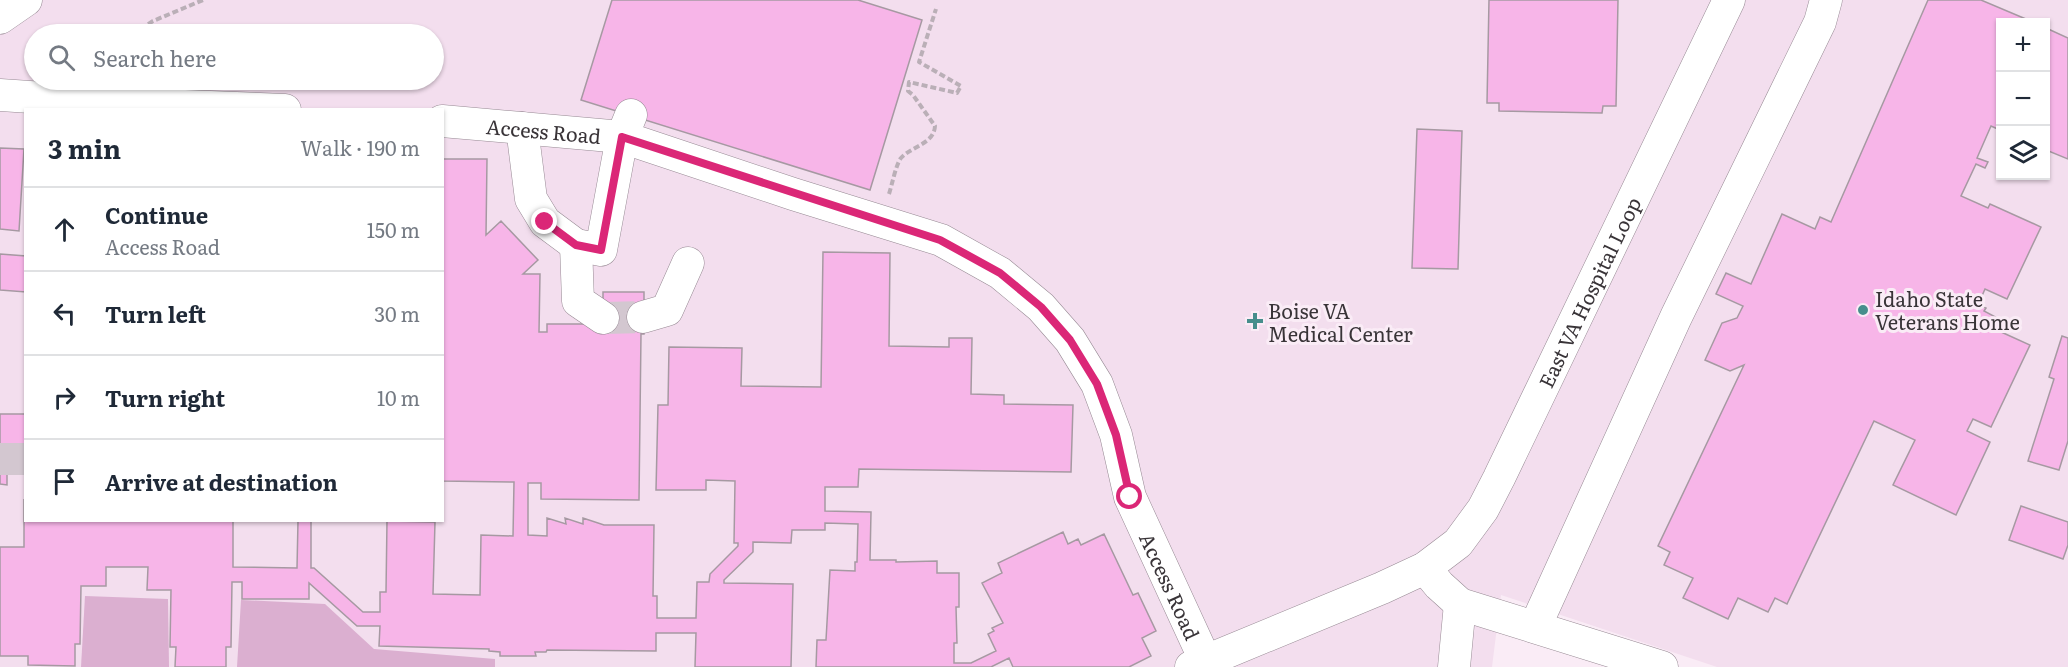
<!DOCTYPE html>
<meta charset="utf-8">
<style>
:root{--surface:#fff;--page:#f6f6f7;--text:#1f2937;--muted:#747a83;--line:#e0e1e3}
body{margin:0;font-family:Literata,serif;background:var(--page);color:var(--text)}
.controls{position:absolute;right:18px;top:18px;display:grid;overflow:hidden;border-radius:0px;box-shadow:0 2px 4px #0004}
.controls button{width:54px;height:54px;display:grid;place-items:center;padding:0;border:0;border-bottom:2px solid var(--line);background:var(--surface);color:var(--text);font:30px sans-serif}
.stop{position:absolute;width:18px;height:18px;margin:-14px;border:4px solid #db2777;border-radius:50%;background:#fff}
.stop.end{background:#db2777;border-color:#fff;box-shadow:0 2px 6px #0008}
.list{margin:0;padding:0;list-style:none}
h2{display:flex;justify-content:space-between;align-items:center;height:78px;margin:0;padding:0 24px;font-size:26px}
h2 small{font-size:20px;font-weight:400;color:var(--muted)}
.list li{display:grid;grid-template-columns:39px 1fr auto;gap:18px;align-items:center;box-sizing:border-box;height:84px;padding:0 24px;border-top:2px solid var(--line)}
.list b{display:block;font-size:22px;white-space:nowrap}
.list p{margin:0;font-size:20px;white-space:nowrap;color:var(--muted)}
.list em{font-size:20px;font-style:normal;color:var(--muted)}
.icon{flex:none;width:33px;height:33px;fill:none;stroke:currentColor;stroke-width:2;stroke-linecap:round;stroke-linejoin:round}
.map{position:relative;flex:none;width:2068px;height:667px;overflow:hidden}
.search{position:absolute;background:var(--surface);box-shadow:0 2px 4px #0004;left:24px;top:24px;width:420px;height:66px;display:flex;align-items:center;gap:15px;box-sizing:border-box;padding:0 21px;border-radius:33px;color:var(--muted);font-size:22px}
.panel{position:absolute;background:var(--surface);box-shadow:0 2px 4px #0004;left:24px;top:108px;width:420px;height:414px;border-radius:0px}
.map>svg:first-child{display:block}
</style>
<div class="map">
<svg width="2068" height="667" viewBox="0 0 2068 667">
<rect width="100%" height="100%" fill="#faecf6"/>
<path fill="#f3deee" fill-rule="evenodd" d="M0,0H2068V667H1717L1501,595L1492,667H0ZM2000,22H2046V176H2000ZM34,34H434V80H34ZM26,110H442V520H26Z"/>
<g fill="#dbafd0">
<polygon points="85,596 168,599 169,667 81,667"/>
<polygon points="241,600 325,604 374,649 495,659 495,667 237,667"/>
</g>
<g fill="#f7b5e8" stroke="#a699a2" stroke-width="1.5">
<polygon points="612,0 858,0 922,20 870,190 581,100"/>
<polygon points="1489,0 1618,0 1616,106 1603,106 1602,113 1499,111 1499,103 1487,103"/>
<polygon points="1928,0 1981,0 2033,22 2000,22 2000,130 1991,126 1977,158 1988,162 1985,168 1976,164 1961,196 1988,208 1990,204 2041,227 2007,299 1985,289 1978,305 1986,308 1984,311 2003,321 1999,331 2030,345 1991,427 1973,419 1967,431 1990,442 1956,515 1893,485 1915,440 1874,421 1787,604 1775,598 1768,612 1738,598 1728,619 1683,598 1693,578 1664,565 1670,552 1658,546 1744,365 1730,371 1705,360 1722,323 1737,318 1743,306 1716,294 1726,273 1751,284 1782,214 1815,229 1820,217 1831,222"/>
<polygon points="2046,28 2068,38 2068,159 2046,150"/>
<polygon points="1417,129 1462,131 1458,269 1412,268"/>
<polygon points="0,148 24,149 19,231 0,229"/>
<polygon points="442,159 487,159 486,235 501,221 538,260 523,274 540,274 539,332 547,332 547,324 603,324 603,292 644,292 644,334 641,334 639,500 541,499 541,483 528,483 528,535 547,536 547,518 566,524 565,518 583,524 583,518 604,525 654,525 653,596 657,596 657,618 696,618 697,582 709,582 710,574 738,546 738,543 734,543 735,481 706,480 706,490 656,490 658,405 668,405 669,347 742,348 741,386 821,387 823,252 890,253 889,346 949,347 949,338 972,338 971,394 1004,395 1004,404 1073,405 1071,472 859,469 858,487 825,487 825,511 871,512 870,560 896,560 896,562 937,561 937,573 959,573 959,607 956,607 957,643 954,643 954,663 971,663 996,651 988,634 994,631 992,628 1003,623 982,583 1002,573 998,563 1063,532 1068,544 1078,539 1081,545 1104,534 1133,595 1138,593 1156,631 1142,638 1151,656 1129,667 1013,667 1009,658 991,667 816,667 817,640 826,640 830,570 855,571 855,562 857,562 858,524 825,523 825,530 792,530 791,543 753,542 753,552 724,580 724,583 793,584 791,667 695,667 696,633 656,633 656,651 547,650 546,652 535,652 536,656 500,656 500,652 489,651 489,649 379,646 380,626 357,626 309,583 309,599 242,599 242,582 232,582 231,647 226,647 226,667 175,667 176,647 170,647 171,590 147,590 148,567 106,567 106,586 81,586 80,644 75,644 75,666 28,665 28,656 0,656 0,547 24,547 24,499 26,520 233,520 233,567 297,568 298,521 270,520 311,520 311,568 314,568 363,612 380,612 380,592 386,592 387,521 435,522 433,594 480,595 481,535 513,536 514,482 442,481"/>
<polygon points="0,254 26,256 26,292 0,290"/>
<polygon points="2062,336 2068,338 2068,441 2059,470 2028,461 2054,379 2049,377"/>
<polygon points="0,414 26,414 26,472 7,472 7,485 0,484"/>
<polygon points="2021,506 2068,522 2068,545 2063,559 2009,540"/>
</g>
<g fill="none" stroke-linecap="round" stroke-linejoin="round">
<g stroke="#d3c7d0" stroke-width="32" stroke-dasharray="32 16" stroke-linecap="butt">
<polyline points="603,318 643,317"/>
<polyline points="0,459 26,459"/>
</g>
<defs>
<g id="minor">
<polyline points="0,18 26,0"/>
<polyline points="0,95 133,104 285,110"/>
<path id="s1" d="M442,121L622,137L793,194L941,240L1000,273L1041,307L1070,340L1097,384L1116,435L1130,497L1205,660"/>
<polyline points="522,128 531,199 545,222 576,245 601,250 622,137 631,115"/>
<polyline points="576,245 578,301 603,318"/>
<polyline points="643,317 667,310 688,263"/>
<polyline points="1425,568 1439,585 1460,604 1662,667"/>
<polyline points="1535,627 1676,317 1820,22 1826,0"/>
<path id="s2" d="M1191,667L1382,588L1425,568L1458,543L1483,509L1499,478L1729,0"/>
<polyline points="1454,667 1460,604"/>
</g>
</defs>
<use href="#minor" stroke="#978a94" stroke-width="33"/>
<g stroke="#baafb7" stroke-width="4" stroke-dasharray="6 3" stroke-linecap="butt">
<polyline points="133,34 153,21 203,0"/>
<path d="M889,194C892,185 896,164 901,158C912,146 934,144 935,126L913,95L908,91L909,82L957,93L961,86L919,62L936,9"/>
</g>
<use href="#minor" stroke="#fff" stroke-width="32"/>
</g>
<g fill="none" stroke-linecap="round" stroke-linejoin="round">
<polyline stroke="#db2777" stroke-width="8" points="545,222 576,245 601,250 622,137 940,240 1000,273 1041,307 1070,340 1097,384 1116,435 1130,497"/>
</g>
<g fill="#468e8c" stroke="#faecf6" stroke-width="2">
<circle cx="1863" cy="310" r="6"/>
<path d="M1252 312h6v6h6v6h-6v6h-6v-6h-6v-6h6z"/>
</g>
<g text-anchor="middle" dominant-baseline="central" stroke-width="6" stroke-linejoin="round" paint-order="stroke">
<g font-size="20" fill="#393438" stroke="#faecf6">
<text stroke="none"><textPath href="#s1" startOffset="102">Access Road</textPath></text>
<text stroke="none"><textPath href="#s2" startOffset="579">East VA Hospital Loop</textPath></text>
<text stroke="none"><textPath href="#s1" startOffset="948">Access Road</textPath></text>
</g>
<g font-size="20" fill="#393438" stroke="#faecf6" text-anchor="start">
<text x="1875" y="298">Idaho State<tspan x="1875" dy="23">Veterans Home</tspan></text>
<text x="1268" y="310">Boise VA<tspan x="1268" dy="23">Medical Center</tspan></text>
</g>
</g>
</svg>
<div class="controls">
<button>+</button>
<button>−</button>
<button><svg class="icon" aria-label="layers" viewBox="0 0 24 24"><path d="M12 4l9 5-9 5-9-5zM3 14l9 5 9-5"/></svg></button>
</div>
<div class="stop" style="left:1130px;top:497px"></div>
<div class="stop end" style="left:545px;top:222px"></div>
<div class="search"><svg class="icon" aria-label="search" viewBox="0 0 24 24"><circle cx="10" cy="10" r="6"/><path d="M15 15l6 6"/></svg>Search here</div>
<section class="panel">
<h2>3 min<small>Walk · 190 m</small></h2>
<ul class="list">
<li><svg class="icon" aria-label="ahead" viewBox="0 0 24 24"><path d="M12 20V5M6 11l6-6 6 6"/></svg><div><b>Continue</b><p>Access Road</p></div><em>150 m</em></li>
<li><svg class="icon" aria-label="left" viewBox="0 0 24 24"><path d="M17 20v-9H6M10 6l-5 5 5 5"/></svg><div><b>Turn left</b></div><em>30 m</em></li>
<li><svg class="icon" aria-label="right" viewBox="0 0 24 24"><path d="M7 20v-9h11M14 6l5 5-5 5"/></svg><div><b>Turn right</b></div><em>10 m</em></li>
<li><svg class="icon" aria-label="arrive" viewBox="0 0 24 24"><path d="M6 21V4h12l-3 4 3 4H6"/></svg><div><b>Arrive at destination</b></div></li>
</ul>
</section>
</div>
